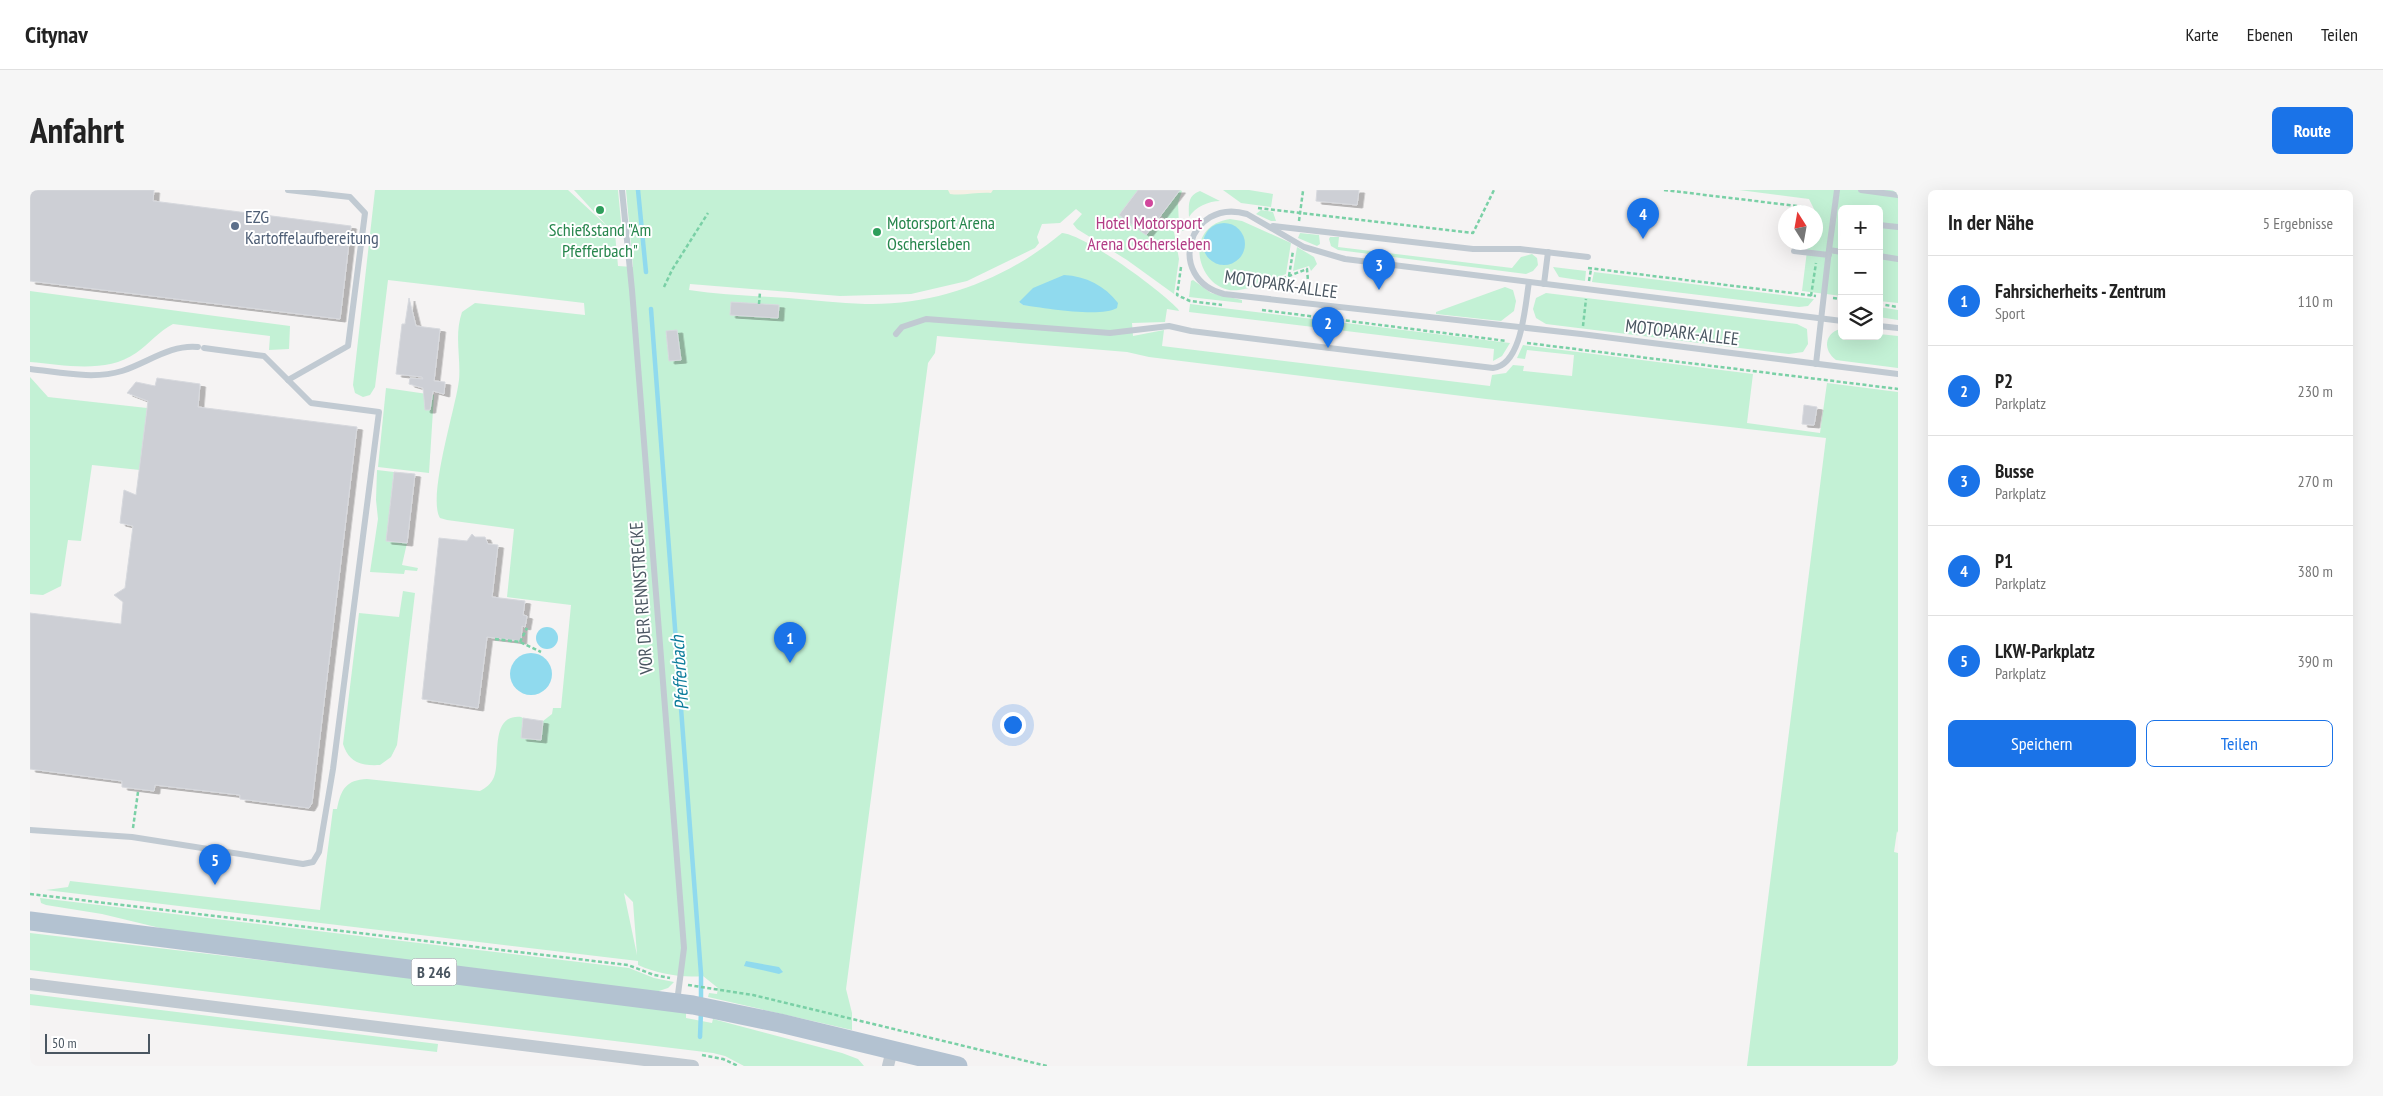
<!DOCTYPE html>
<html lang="de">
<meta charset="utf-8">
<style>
:root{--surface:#fff;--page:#f6f6f6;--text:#222;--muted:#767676;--line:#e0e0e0;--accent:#1a73e8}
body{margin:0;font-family:"PT Sans Narrow",sans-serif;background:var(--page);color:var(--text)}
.controls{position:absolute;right:15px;top:15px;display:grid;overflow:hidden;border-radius:8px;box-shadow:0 5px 20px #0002}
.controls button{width:45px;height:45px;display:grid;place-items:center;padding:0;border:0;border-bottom:1px solid var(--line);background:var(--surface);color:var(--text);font:25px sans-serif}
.compass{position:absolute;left:1748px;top:15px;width:45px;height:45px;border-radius:50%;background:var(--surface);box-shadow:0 5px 20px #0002;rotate:349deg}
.scale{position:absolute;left:15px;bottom:12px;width:105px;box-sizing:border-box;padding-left:5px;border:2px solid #4a5661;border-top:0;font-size:14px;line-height:18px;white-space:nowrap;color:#4a5661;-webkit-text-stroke:4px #fff;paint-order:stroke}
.you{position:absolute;left:982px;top:534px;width:18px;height:18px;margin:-12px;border:4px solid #fff;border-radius:50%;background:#1a73e8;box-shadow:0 0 0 8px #1a73e833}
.badge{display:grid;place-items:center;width:32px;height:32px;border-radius:50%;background:var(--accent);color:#fff;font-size:16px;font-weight:700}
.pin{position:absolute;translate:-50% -41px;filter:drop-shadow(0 1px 2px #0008)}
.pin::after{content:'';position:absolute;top:26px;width:18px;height:15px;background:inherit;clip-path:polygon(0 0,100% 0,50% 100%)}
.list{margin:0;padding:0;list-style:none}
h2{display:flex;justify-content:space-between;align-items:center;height:65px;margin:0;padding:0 20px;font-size:21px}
h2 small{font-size:16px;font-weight:400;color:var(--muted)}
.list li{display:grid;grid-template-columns:32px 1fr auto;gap:15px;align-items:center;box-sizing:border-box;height:90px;padding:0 20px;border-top:1px solid var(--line)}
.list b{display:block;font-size:19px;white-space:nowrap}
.list p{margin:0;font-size:16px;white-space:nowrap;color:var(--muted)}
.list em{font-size:16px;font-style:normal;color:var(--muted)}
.actions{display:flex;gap:10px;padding:15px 20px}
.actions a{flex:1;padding:11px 0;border:1px solid var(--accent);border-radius:8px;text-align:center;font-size:18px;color:var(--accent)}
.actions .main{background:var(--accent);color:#fff}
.icon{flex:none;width:28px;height:28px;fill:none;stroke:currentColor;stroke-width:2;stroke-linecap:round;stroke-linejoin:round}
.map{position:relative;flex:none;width:1868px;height:876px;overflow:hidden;border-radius:8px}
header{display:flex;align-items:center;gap:30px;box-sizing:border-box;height:70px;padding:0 25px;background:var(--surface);border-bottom:1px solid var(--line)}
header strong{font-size:24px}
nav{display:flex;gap:28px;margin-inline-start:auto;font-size:18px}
.intro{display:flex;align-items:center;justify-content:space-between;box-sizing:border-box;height:120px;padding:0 30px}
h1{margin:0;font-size:35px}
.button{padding:12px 22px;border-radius:8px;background:var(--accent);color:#fff;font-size:18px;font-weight:700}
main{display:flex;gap:30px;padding:0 30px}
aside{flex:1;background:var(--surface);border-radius:8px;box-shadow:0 5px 20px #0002}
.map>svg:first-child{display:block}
</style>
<header>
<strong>Citynav</strong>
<nav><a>Karte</a><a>Ebenen</a><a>Teilen</a></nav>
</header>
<div class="intro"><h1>Anfahrt</h1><a class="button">Route</a></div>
<main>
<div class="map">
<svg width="1868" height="876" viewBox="0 0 1868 876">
<defs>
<filter id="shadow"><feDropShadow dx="5.5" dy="3" stdDeviation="0" flood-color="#0004"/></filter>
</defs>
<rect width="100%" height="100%" fill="#f5f3f3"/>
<g fill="#c3f1d5" fill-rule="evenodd">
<path d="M345,0H538L578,37L544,0H588L592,42L585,43L588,76L603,77L596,0H1108L1089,25L1116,45L1128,30L1144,42L1149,69L1144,104L1097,70L1047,39L1043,34L1052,24L1046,19L1030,33L1012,34L1007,47L1009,53L1005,58L937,91L881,104L810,106L660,94L659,100C692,105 726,106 758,108C784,110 809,113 835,114C907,116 977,89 1032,43C1056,45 1130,100 1148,119L1149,121L1137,119L1135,132L1102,133L1103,146L1134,140L1132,156L1460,196L1462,185L1476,183L1483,175L1494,176L1493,181L1542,186L1544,165L1497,160L1495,169L1487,168L1493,155L1723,184L1717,233L1790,243L1797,193L1868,202V643L1867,641L1864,662L1868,663V876H1717L1796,248L1456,209L1119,167L1097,162L907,146L905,163L898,173L816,799L822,823V840L678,807L679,803L687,804L688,798L673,786C651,788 629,784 608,775V771L16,700L38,697L40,691L290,720L303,619H307C311,599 316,590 337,589L450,601C456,598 461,594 464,587C471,569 459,524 491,527L493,528L491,548L511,550L513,531L522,524L523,518H531L541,415L477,407L484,339L417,330L410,328C397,307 426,217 429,190C431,167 424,145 432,122L445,113L555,125L554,113L358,90L345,197L340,205L333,207L325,203L323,195ZM989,112L1068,121L993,115ZM701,113L749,115L748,128L700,125ZM594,703L603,712L607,765Z"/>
<polygon points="1150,0 1152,1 1148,13 1149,36 1145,37 1131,26"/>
<polygon points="1193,0 1219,0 1243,4 1241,17 1211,13"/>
<polygon points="1709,0 1868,0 1868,113 1849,111 1849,19 1812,19 1812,106 1772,101 1778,53 1786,52 1787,25 1779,9"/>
<path d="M1170,1L1190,11C1179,11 1165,17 1159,27C1159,15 1157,6 1170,1Z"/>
<polygon points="1231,20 1243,22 1246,31 1241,31 1226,24"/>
<path d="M1200,29L1212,31L1261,53L1256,84C1242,89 1224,98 1209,100C1170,106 1148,37 1200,29ZM1184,36L1193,75C1173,71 1168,49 1184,36Z"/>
<polygon points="1270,43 1289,45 1290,54 1287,56 1268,48"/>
<polygon points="1300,47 1309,47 1308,57 1482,78 1491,67 1502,64 1507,68 1508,75 1503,81 1496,84 1308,60 1301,56 1299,49"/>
<polygon points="1267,57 1284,67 1287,74 1281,81 1279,76 1263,81"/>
<polygon points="1523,77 1556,81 1555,91 1529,87"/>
<polygon points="1564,82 1784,109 1778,116 1769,117 1562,92"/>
<polygon points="1163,90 1181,103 1212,110 1212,113 1159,107 1161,91"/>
<polygon points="1475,97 1483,100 1486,111 1484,121 1471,131 1406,124 1406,122"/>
<path d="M0,101L260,136L259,159L239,160L240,146L143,134C129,141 119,154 106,163C76,184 34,175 0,172Z"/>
<polygon points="1516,103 1767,134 1777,139 1778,154 1773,162 1759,164 1516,134 1506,128 1503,119 1506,108"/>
<polygon points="1160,114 1480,153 1472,166 1463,171 1464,159 1159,122"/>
<polygon points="1849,117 1868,120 1868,130 1849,127"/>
<path d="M1810,139L1812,146H1849V144L1868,146V178L1806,170C1793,160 1794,144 1810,139Z"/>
<polygon points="0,187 18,207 117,218 110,280 62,275 51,351 38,350 31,396 13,405 0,404"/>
<polygon points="356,198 404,205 399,283 348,277"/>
<polygon points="347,280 364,282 356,351 377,353 372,375 388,378 387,381 375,380 374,384 340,382 348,329 346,310"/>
<path d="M373,401L385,403L367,555L361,567L350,575C332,576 319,573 313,554L329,423L369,427Z"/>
<polygon points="10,708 599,778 624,788 644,792 638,798 626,802 155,744 72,724 16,715 11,713"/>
<polygon points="0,743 493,801 656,823 656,828 682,833 683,829 812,863 828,869 834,876 714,876 695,866 683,863 0,780"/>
<polygon points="0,804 408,854 407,862 0,815"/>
</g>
<path fill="#f5f0e5" d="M918,0H963L961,3C947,2 933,6 920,4Z"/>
<g fill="#90daee">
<circle cx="1194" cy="54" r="21"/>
<path d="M1034,85C1056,86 1075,96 1088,113L1087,118C1071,128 1013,118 993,115L989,112L1003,98Z"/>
<circle cx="517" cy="448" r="11"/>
<circle cx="501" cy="484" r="21"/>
<polygon points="716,771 749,777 753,782 749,784 714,776"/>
</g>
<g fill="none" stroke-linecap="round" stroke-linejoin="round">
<g stroke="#90daee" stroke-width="4.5">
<polyline points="608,0 616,82"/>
<polyline points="621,119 671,784 671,811"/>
<polyline points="670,847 671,821"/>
</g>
</g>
<g fill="#cdcfd5" stroke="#d7d9de" filter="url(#shadow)">
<polygon points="0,0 124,0 123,11 321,36 310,129 0,91"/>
<polygon points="1108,0 1150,0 1116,45 1089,25"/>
<polygon points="1287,0 1329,0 1327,15 1286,11"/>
<polygon points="379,108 386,136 410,139 404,191 415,192 414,204 403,201 400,220 395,220 393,198 379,194 380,188 393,189 392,187 366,184 372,134 375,134"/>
<polygon points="701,112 749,115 748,128 700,125"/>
<polygon points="647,140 651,170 639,171 636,141"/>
<polygon points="127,188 170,194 168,217 327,237 282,613 279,618 210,609 210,605 125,595 124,601 92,597 92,591 0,579 0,423 91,434 93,412 84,405 95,398 103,336 90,333 94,300 106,305 118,211 97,203 106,192 125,196"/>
<polygon points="1774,215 1787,217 1784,235 1772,234"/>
<polygon points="364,282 385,284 377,353 356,351"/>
<polygon points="442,344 445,347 455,347 458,354 468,355 462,407 495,411 493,425 497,426 495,437 492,436 491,451 457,447 448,518 392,509 409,348 437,351"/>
<polygon points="493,528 513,531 511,550 491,548"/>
</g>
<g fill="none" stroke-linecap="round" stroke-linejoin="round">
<g stroke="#7ad0a6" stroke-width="2.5" stroke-dasharray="4 2.5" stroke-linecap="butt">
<polyline points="1634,0 1767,16 1773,17 1777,22"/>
<polyline points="1228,18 1443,43 1464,0"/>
<polyline points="1269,31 1273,1"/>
<polyline points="1150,57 1147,40 1155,39"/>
<polyline points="1151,77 1147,105 1160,111 1192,115"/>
<polyline points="1558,78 1786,106"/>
<polyline points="1259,86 1263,61"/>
<polyline points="1559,91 1561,79"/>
<polyline points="634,97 642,80 678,23"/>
<polyline points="1228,98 1277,79 1278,91"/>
<polyline points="1781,106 1786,73"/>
<polyline points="1803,108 1812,109"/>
<polyline points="729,114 730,102"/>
<polyline points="1849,114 1868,117"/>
<polyline points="1232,120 1477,151"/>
<polyline points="1553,136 1556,109"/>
<polyline points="1497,153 1868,199"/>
<polyline points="465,449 490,452 511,462"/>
<polyline points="490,452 497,438"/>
<polyline points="103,638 108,602"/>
<polyline points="0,704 598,775 624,785 640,788"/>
<polyline points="658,795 723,805 1017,876"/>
<polyline points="672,865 693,869 708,876"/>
</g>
<g stroke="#c1cad2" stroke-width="6">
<polyline points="592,0 602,100 654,758 647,812"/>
<polyline points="1807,0 1799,60 1812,62"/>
<polyline points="1831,0 1868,5"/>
<polyline points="1849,35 1868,37"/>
<polyline points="1243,36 1443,59 1490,59 1558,67"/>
<polyline points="1764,61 1799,65"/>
<polyline points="1849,66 1868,69"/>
<polyline points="1514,94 1518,62"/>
<path d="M1812,131L1315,69L1274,57L1217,24C1158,7 1135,89 1194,104L1551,144L1868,184"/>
<polyline points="1849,136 1868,138"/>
<path d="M866,144L872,137L896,129L1080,143L1139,136L1161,141L1463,178C1492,175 1495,116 1499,92"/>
<polyline points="1786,174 1799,60"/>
<path d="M0,179C29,182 63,190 92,181C117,173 141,154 168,157"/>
<polyline points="258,190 318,156 335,23 320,7 258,0"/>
<polyline points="0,640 102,647 273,674 283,672 289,662 303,579 349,222 281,213 234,166 174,158"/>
</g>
<g stroke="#c1cad2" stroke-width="12">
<polyline points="0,794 663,876"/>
<polyline points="858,876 862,860"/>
</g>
<polyline stroke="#b3c2d1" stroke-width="19" points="0,731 663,815 750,833 928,876"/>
</g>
<circle fill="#d1479c" stroke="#fff" stroke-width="2" cx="1119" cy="13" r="5"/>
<g fill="#2e9e5b" stroke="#fff" stroke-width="2">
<circle cx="570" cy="20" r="5"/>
<circle cx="847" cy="42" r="5"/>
</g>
<circle fill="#5c6f8a" stroke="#fff" stroke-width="2" cx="205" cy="36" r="5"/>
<g text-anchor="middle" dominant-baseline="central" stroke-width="4" stroke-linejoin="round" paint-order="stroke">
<rect fill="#fff" stroke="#808990" stroke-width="1" x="381.5" y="768.5" width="45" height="27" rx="4"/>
<g font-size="16" font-weight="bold" fill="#4a5661">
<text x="404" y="782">B 246</text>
</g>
<g font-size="18" fill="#4e5e75" stroke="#fff" text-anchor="start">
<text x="215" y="26">EZG<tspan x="215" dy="21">Kartoffelaufbereitung</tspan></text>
</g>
<g font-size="18" fill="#27864d" stroke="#fff" text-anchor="start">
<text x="857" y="32">Motorsport Arena<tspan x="857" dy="21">Oschersleben</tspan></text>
<text x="570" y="39" text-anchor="middle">Schießstand "Am<tspan x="570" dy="21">Pfefferbach"</tspan></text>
</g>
<g font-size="18" fill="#b23c85" stroke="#fff">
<text x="1119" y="32">Hotel Motorsport<tspan x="1119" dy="21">Arena Oschersleben</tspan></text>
</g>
<g font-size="18" fill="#4a5661" stroke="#fff">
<text transform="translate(1251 94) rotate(8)">MOTOPARK-ALLEE</text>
<text transform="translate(1652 142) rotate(7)">MOTOPARK-ALLEE</text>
<text transform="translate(611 408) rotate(-94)">VOR DER RENNSTRECKE</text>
</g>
<g font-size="19" font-style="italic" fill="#0c7c9b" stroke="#fff">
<text transform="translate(649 483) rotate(-94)">Pfefferbach</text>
</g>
</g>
</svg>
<div class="controls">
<button>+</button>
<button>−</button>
<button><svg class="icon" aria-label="layers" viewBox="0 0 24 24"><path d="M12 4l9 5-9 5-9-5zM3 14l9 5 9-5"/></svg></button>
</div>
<svg class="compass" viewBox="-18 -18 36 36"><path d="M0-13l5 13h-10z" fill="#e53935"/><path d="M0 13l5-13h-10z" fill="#767676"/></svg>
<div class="scale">50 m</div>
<div class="you"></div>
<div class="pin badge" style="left:760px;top:473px">1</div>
<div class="pin badge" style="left:1298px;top:158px">2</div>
<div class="pin badge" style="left:1349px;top:100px">3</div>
<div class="pin badge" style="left:1613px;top:49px">4</div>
<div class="pin badge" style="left:185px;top:695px">5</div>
</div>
<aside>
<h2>In der Nähe<small>5 Ergebnisse</small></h2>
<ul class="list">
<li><span class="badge">1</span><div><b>Fahrsicherheits - Zentrum</b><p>Sport</p></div><em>110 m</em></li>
<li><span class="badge">2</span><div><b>P2</b><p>Parkplatz</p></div><em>230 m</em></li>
<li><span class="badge">3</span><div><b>Busse</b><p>Parkplatz</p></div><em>270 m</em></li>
<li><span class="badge">4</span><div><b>P1</b><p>Parkplatz</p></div><em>380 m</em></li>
<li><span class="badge">5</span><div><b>LKW-Parkplatz</b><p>Parkplatz</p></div><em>390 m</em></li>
</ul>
<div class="actions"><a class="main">Speichern</a><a>Teilen</a></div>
</aside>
</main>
